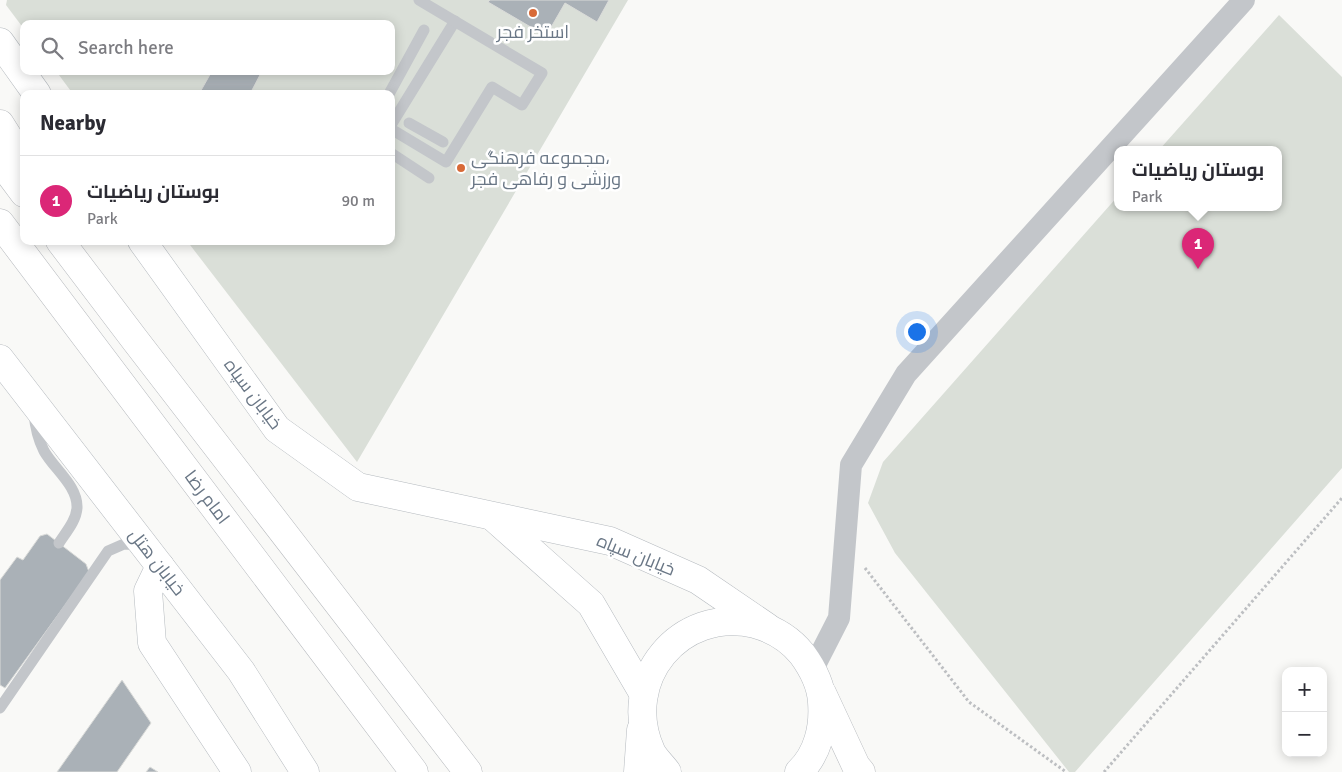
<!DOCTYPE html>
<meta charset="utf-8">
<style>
:root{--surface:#fff;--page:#f2f2f3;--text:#2b2b33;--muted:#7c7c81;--line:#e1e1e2;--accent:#db2777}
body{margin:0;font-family:Signika,Cairo,sans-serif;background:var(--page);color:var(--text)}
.controls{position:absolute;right:15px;bottom:15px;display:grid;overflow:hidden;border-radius:10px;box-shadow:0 2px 12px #0003}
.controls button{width:45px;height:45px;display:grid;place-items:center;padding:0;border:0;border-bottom:1px solid var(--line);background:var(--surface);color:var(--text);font:25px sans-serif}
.you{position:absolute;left:916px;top:331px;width:18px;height:18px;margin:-12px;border:4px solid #fff;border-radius:50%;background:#1a73e8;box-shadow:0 0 0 8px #1a73e833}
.badge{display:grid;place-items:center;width:32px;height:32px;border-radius:50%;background:var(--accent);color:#fff;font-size:16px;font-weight:700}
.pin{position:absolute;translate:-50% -41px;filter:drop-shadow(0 1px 2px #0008)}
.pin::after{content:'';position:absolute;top:26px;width:18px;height:15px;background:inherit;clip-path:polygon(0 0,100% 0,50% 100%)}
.popup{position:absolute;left:1114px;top:146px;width:168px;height:65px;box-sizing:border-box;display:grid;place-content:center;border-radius:10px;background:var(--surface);filter:drop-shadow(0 1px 4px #0005);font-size:16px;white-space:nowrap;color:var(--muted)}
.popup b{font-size:19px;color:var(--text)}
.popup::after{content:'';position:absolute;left:50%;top:100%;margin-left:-10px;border:10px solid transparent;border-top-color:var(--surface)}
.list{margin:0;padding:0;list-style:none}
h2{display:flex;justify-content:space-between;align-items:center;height:65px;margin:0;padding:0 20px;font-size:21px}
h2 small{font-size:16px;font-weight:400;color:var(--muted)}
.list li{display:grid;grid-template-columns:32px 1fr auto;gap:15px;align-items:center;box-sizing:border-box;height:90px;padding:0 20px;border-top:1px solid var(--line)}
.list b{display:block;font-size:19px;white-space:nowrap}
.list p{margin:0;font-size:16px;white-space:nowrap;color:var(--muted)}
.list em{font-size:16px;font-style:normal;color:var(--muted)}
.icon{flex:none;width:28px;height:28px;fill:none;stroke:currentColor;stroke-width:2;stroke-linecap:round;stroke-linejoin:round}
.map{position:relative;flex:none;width:1342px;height:772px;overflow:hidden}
.search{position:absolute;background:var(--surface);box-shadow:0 2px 12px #0003;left:20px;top:20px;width:375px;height:55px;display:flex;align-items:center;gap:12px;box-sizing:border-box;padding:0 18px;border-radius:10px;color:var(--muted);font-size:19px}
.panel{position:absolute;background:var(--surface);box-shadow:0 2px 12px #0003;left:20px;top:90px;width:375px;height:155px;border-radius:10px}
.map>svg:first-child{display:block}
</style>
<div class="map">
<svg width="1342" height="772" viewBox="0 0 1342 772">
<rect width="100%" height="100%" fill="#f9f9f7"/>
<g fill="#dadfd8">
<polygon points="7,0 628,0 357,462 187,241 391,241 391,94 73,94 56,71 391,71 391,24 24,24 24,29 6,5"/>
<polygon points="1279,15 1342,77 1342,468 1075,772 1069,772 895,553 868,503 883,462 1118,196 1118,208 1278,208 1278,150 1159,150"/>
</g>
<g fill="#aab1b7" stroke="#dadbd9">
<polygon points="490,0 609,0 597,22 565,3 546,36 488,2"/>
<polygon points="212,71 262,71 250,94 199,94"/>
<polygon points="47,534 86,564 89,572 5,688 0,685 0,580 17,557 23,560 40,536"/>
<polygon points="122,680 151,723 117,772 57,772"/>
<polygon points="150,767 158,772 146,772"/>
</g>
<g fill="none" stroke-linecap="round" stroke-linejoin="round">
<defs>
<g id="secondary">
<polyline points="0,42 37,94"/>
<polyline points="142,241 277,429 358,487 610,541 698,580 767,627"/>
<polyline points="0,359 241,671 305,772"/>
<polyline points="493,517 591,604 643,693"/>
<polyline points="160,566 148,591 152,643 237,772"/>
<polyline points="638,772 641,730"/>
<path d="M667,772C662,765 654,758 651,751C619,680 680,606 755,624C773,629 790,639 802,654C813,669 821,684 822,702C824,727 818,754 799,772"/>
</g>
<g id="highway">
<polyline points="0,124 24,162"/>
<polyline points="0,161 24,193"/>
<polyline points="0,223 414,772"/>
<polyline points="60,241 135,340 468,772"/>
<polyline points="822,693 856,766 861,772"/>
</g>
</defs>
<use href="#secondary" stroke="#b5babf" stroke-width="29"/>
<use href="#highway" stroke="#b6b9bd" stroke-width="29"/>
<g stroke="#bdbfc2" stroke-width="3" stroke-dasharray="2.5 2.5" stroke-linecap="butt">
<polyline points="865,568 969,702 1066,772"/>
<polyline points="1104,772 1342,498"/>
</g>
<g stroke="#c3c6ca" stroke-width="11">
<polyline points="389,94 424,30"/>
<polyline points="409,123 443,142"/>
<polyline points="391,125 455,21"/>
<polyline points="391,129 446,162 492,87 522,105 542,73 419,0"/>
<polyline points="391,153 429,178"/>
<path d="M34,413C35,426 38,439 44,451C54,469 78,486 77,508C76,521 66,532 59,543"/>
<polyline points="0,708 108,551 124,544 139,545"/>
</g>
<polyline stroke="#c3c6ca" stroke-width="22" points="813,669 839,618 851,465 906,374 1244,0"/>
<use href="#secondary" stroke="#fff" stroke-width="28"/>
<use href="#highway" stroke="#fff" stroke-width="28"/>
</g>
<g fill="#d86a37" stroke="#fff" stroke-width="2">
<circle cx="533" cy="13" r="5"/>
<circle cx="461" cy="168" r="5"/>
</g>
<g text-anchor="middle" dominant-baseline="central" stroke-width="5" stroke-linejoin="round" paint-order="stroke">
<g font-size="18" fill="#6a7786" stroke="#fff">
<text x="533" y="32">استخر فجر</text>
<text x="471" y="158" text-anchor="start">مجموعه فرهنگی،<tspan x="471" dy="21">ورزشی و رفاهی فجر</tspan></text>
</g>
<g font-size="18" fill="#6a7786" stroke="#fff">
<text transform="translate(253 394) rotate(53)">خیابان سپاه</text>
<text transform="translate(207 497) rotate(53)">امام رضا</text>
<text transform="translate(636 555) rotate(22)">خیابان سپاه</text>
<text transform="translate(157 562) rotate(52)">خیابان هتل</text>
</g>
</g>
</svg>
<div class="controls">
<button>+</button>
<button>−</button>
</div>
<div class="you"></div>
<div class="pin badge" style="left:1198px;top:269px">1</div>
<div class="popup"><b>بوستان ریاضیات</b>Park</div>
<div class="search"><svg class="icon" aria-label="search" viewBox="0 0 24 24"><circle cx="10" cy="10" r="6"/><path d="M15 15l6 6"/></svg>Search here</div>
<section class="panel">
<h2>Nearby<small></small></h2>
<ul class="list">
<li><span class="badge">1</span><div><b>بوستان ریاضیات</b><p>Park</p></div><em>90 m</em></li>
</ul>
</section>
</div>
